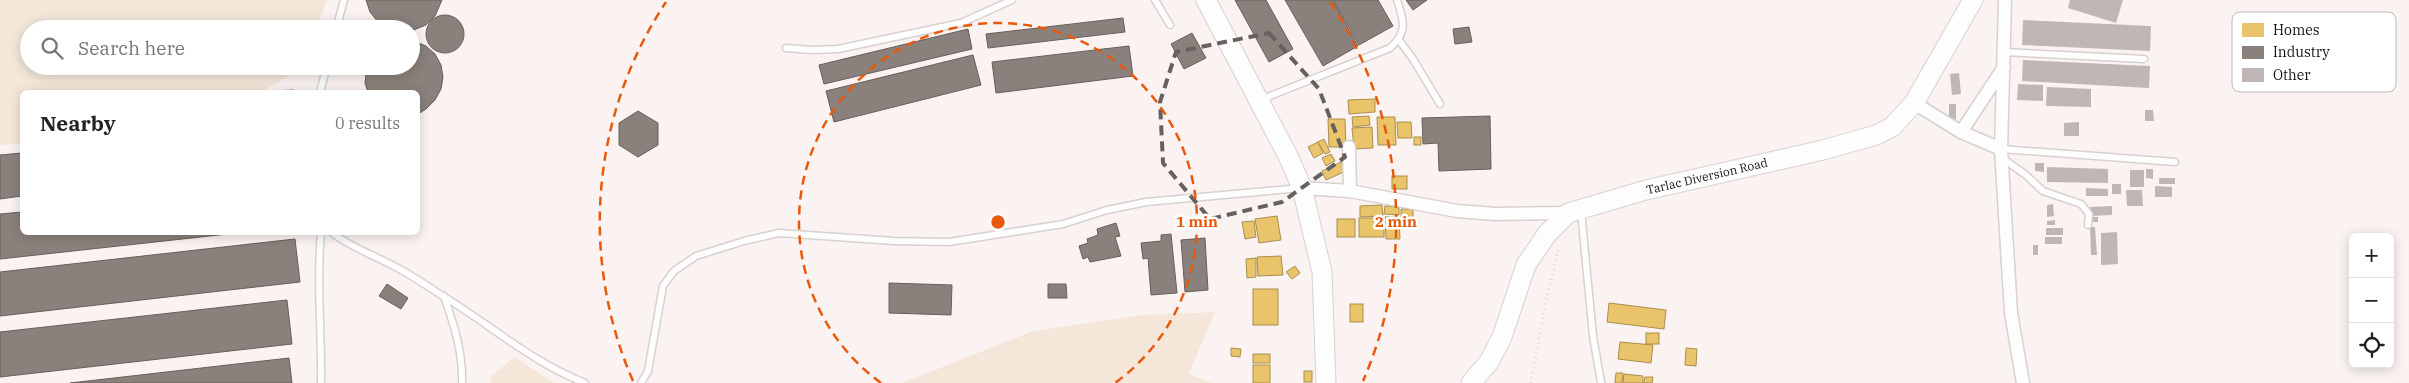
<!DOCTYPE html>
<meta charset="utf-8">
<style>
:root{--surface:#fff;--page:#f2f2f2;--text:#222;--muted:#767676;--line:#e0e0e0}
body{margin:0;font-family:"IBM Plex Serif",serif;background:var(--page);color:var(--text)}
.controls{position:absolute;right:15px;bottom:15px;display:grid;overflow:hidden;border-radius:8px;box-shadow:0 2px 12px #0003}
.controls button{width:45px;height:45px;display:grid;place-items:center;padding:0;border:0;border-bottom:1px solid var(--line);background:var(--surface);color:var(--text);font:25px sans-serif}
.list{margin:0;padding:0;list-style:none}
h2{display:flex;justify-content:space-between;align-items:center;height:65px;margin:0;padding:0 20px;font-size:21px}
h2 small{font-size:16px;font-weight:400;color:var(--muted)}
.icon{flex:none;width:28px;height:28px;fill:none;stroke:currentColor;stroke-width:2;stroke-linecap:round;stroke-linejoin:round}
.map{position:relative;flex:none;width:2409px;height:383px;overflow:hidden}
.search{position:absolute;background:var(--surface);box-shadow:0 2px 12px #0003;left:20px;top:20px;width:400px;height:55px;display:flex;align-items:center;gap:12px;box-sizing:border-box;padding:0 18px;border-radius:28px;color:var(--muted);font-size:19px}
.panel{position:absolute;background:var(--surface);box-shadow:0 2px 12px #0003;left:20px;top:90px;width:400px;height:145px;border-radius:8px}
.map>svg:first-child{display:block}
</style>
<div class="map">
<svg width="2409" height="383" viewBox="0 0 2409 383">
<rect width="100%" height="100%" fill="#faf3f1"/>
<g fill="#f4e7da">
<polygon points="0,0 327,0 316,29 29,29 29,66 301,66 300,69 261,92 22,92 22,143 0,145"/>
<polygon points="1215,312 1189,374 1211,383 902,383 1033,331 1142,315"/>
<polygon points="515,357 554,383 490,383 492,375"/>
</g>
<g fill="#e9c46a" stroke="#aa8e4f">
<polygon points="1375,99 1375,112 1349,114 1348,100"/>
<polygon points="1369,116 1370,125 1353,127 1352,117"/>
<polygon points="1377,117 1395,117 1396,145 1378,145"/>
<polygon points="1328,119 1345,119 1346,147 1329,147"/>
<polygon points="1397,122 1411,122 1412,138 1398,138"/>
<polygon points="1372,127 1373,148 1354,149 1352,128"/>
<rect x="1414" y="137" width="7" height="8"/>
<polygon points="1324,139 1330,152 1325,154 1318,142"/>
<polygon points="1318,142 1323,153 1314,158 1308,147"/>
<polygon points="1331,154 1335,161 1326,166 1322,158"/>
<polygon points="1341,162 1346,171 1326,180 1322,171"/>
<rect x="1392" y="176" width="15" height="13"/>
<polygon points="1382,205 1383,216 1360,217 1360,206"/>
<polygon points="1385,206 1399,206 1399,215 1384,214"/>
<polygon points="1401,209 1413,209 1413,226 1401,227"/>
<polygon points="1277,216 1281,240 1259,243 1255,219"/>
<polygon points="1385,217 1399,217 1400,239 1386,239"/>
<rect x="1359" y="218" width="25" height="19"/>
<rect x="1337" y="219" width="18" height="18"/>
<polygon points="1254,221 1256,237 1245,239 1242,222"/>
<polygon points="1281,256 1283,275 1258,276 1257,257"/>
<polygon points="1256,258 1256,277 1247,278 1246,259"/>
<polygon points="1295,266 1300,273 1292,279 1286,272"/>
<rect x="1253" y="289" width="25" height="36"/>
<polygon points="1609,303 1666,310 1664,329 1607,322"/>
<rect x="1350" y="304" width="13" height="18"/>
<rect x="1646" y="333" width="13" height="11"/>
<polygon points="1620,342 1653,345 1651,363 1618,359"/>
<polygon points="1231,348 1241,349 1240,357 1231,356"/>
<polygon points="1686,348 1697,349 1696,366 1685,365"/>
<rect x="1253" y="354" width="17" height="9"/>
<rect x="1253" y="365" width="17" height="18"/>
<rect x="1304" y="371" width="8" height="11"/>
<polygon points="1616,373 1623,373 1622,383 1615,383"/>
<polygon points="1624,374 1643,376 1643,383 1623,383"/>
<polygon points="1645,377 1653,377 1652,383 1644,383"/>
</g>
<g fill="#8a817c" stroke="#685f5c">
<polygon points="366,0 442,0 435,16 426,25 411,31 411,29 388,29 378,22 370,12"/>
<polygon points="1235,0 1266,0 1293,49 1269,62"/>
<polygon points="1285,0 1332,0 1358,46 1323,66"/>
<polygon points="1333,0 1378,0 1393,26 1359,45"/>
<polygon points="1406,0 1427,0 1413,10"/>
<circle cx="445" cy="34" r="19"/>
<polygon points="1123,18 1125,32 988,48 986,34"/>
<polygon points="1469,27 1472,42 1455,44 1453,29"/>
<polygon points="968,29 972,49 824,84 819,65"/>
<polygon points="1192,33 1206,58 1184,69 1171,44"/>
<polygon points="411,40 426,46 435,54 441,65 443,77 441,89 435,100 426,109 418,114 418,92 368,92 365,83 367,66 411,66"/>
<polygon points="1129,46 1133,76 996,93 992,62"/>
<polygon points="973,55 981,85 834,122 826,91"/>
<polygon points="294,90 294,92 274,92 274,91"/>
<polygon points="638,111 658,123 658,145 638,157 619,145 619,123"/>
<polygon points="1490,116 1491,169 1439,171 1438,143 1423,144 1422,118"/>
<polygon points="22,153 22,196 0,199 0,155"/>
<polygon points="22,212 22,232 246,232 0,259 0,214"/>
<polygon points="1116,223 1120,236 1115,237 1121,256 1090,262 1088,257 1083,259 1079,246 1088,243 1087,239 1098,235 1097,229"/>
<polygon points="1171,234 1177,293 1151,295 1148,258 1143,259 1141,243 1161,241 1161,235"/>
<polygon points="1205,238 1208,290 1185,292 1181,240"/>
<polygon points="295,239 300,282 0,316 0,272"/>
<polygon points="889,283 952,285 951,315 889,313"/>
<polygon points="387,284 408,298 401,309 379,296"/>
<polygon points="1048,284 1066,284 1067,298 1048,298"/>
<polygon points="287,300 292,344 0,377 0,332"/>
<polygon points="289,358 292,383 70,383"/>
</g>
<g fill="#c0b6b6">
<polygon points="2070,0 2123,0 2116,23 2068,8"/>
<polygon points="2023,20 2151,26 2150,51 2022,45"/>
<polygon points="2023,60 2150,66 2149,88 2022,81"/>
<polygon points="1959,73 1961,94 1952,95 1950,74"/>
<polygon points="2018,84 2043,85 2043,101 2017,100"/>
<polygon points="2047,87 2091,89 2091,107 2046,106"/>
<rect x="1949" y="104" width="7" height="16"/>
<polygon points="2145,110 2153,110 2154,121 2145,121"/>
<polygon points="2079,122 2079,136 2064,136 2064,123"/>
<polygon points="2035,163 2044,163 2044,172 2035,171"/>
<polygon points="2047,167 2108,169 2108,183 2047,182"/>
<polygon points="2146,169 2153,169 2153,179 2146,178"/>
<rect x="2130" y="170" width="14" height="17"/>
<rect x="2159" y="178" width="16" height="6"/>
<rect x="2112" y="184" width="9" height="10"/>
<polygon points="2155,186 2172,187 2172,197 2155,197"/>
<polygon points="2086,188 2108,189 2108,196 2086,196"/>
<polygon points="2126,190 2142,190 2143,206 2127,206"/>
<polygon points="2053,204 2054,216 2047,217 2047,205"/>
<polygon points="2112,206 2112,215 2090,216 2090,207"/>
<rect x="2091" y="217" width="7" height="5"/>
<polygon points="2055,220 2055,225 2047,225 2047,221"/>
<polygon points="2090,227 2095,227 2097,255 2091,255"/>
<rect x="2046" y="228" width="17" height="7"/>
<polygon points="2117,232 2118,264 2101,265 2101,233"/>
<rect x="2045" y="237" width="17" height="7"/>
<rect x="2033" y="245" width="5" height="10"/>
</g>
<g fill="none" stroke-linecap="round" stroke-linejoin="round">
<defs>
<g id="lane">
<polyline points="1155,0 1170,25"/>
<polyline points="336,29 344,0"/>
<polyline points="1399,40 1413,59 1440,104"/>
<polyline points="786,48 812,50 838,49 961,23 1012,0"/>
<polyline points="2004,52 2144,59"/>
<polyline points="320,92 327,66"/>
<path d="M1260,100L1390,48C1408,32 1404,21 1397,0"/>
<polyline points="2001,149 2175,162"/>
<polyline points="2002,158 2026,175 2043,191 2081,204 2089,214 2088,225"/>
<polyline points="1581,211 1593,336 1601,382"/>
<path d="M321,232C316,283 322,333 321,383"/>
<path d="M331,232C350,247 371,254 392,265C408,273 423,283 438,293C487,322 531,362 585,383"/>
<path d="M444,296C454,325 463,352 462,383"/>
<polyline points="641,383 648,371 663,286 674,271 696,256 744,241 779,233 894,241 949,242 1063,224 1107,210 1146,202 1301,188"/>
</g>
<g id="street">
<polyline points="2005,0 2001,149 2011,313 2023,383"/>
<polyline points="1914,103 1961,132 2001,149"/>
<polyline points="1961,132 2004,67"/>
<polyline points="1349,147 1350,191"/>
<polyline points="1302,188 1350,191 1457,211 1495,214 1568,213"/>
</g>
<g id="secondary">
<polyline points="1206,0 1288,156 1302,188 1322,272 1326,383"/>
<polyline points="1471,383 1489,362 1502,337 1526,265 1547,234 1568,213 1646,190 1823,150 1876,135 1892,127 1914,103 1973,0"/>
</g>
</defs>
<use href="#lane" stroke="#d7d1cf" stroke-width="9"/>
<use href="#street" stroke="#d7d1cf" stroke-width="15"/>
<use href="#secondary" stroke="#d7d1cf" stroke-width="21"/>
<polyline stroke="#dcdada" stroke-width="3" stroke-dasharray="1 4" stroke-linecap="butt" points="1531,383 1546,300 1558,250"/>
<use href="#lane" stroke="#fefdfd" stroke-width="6"/>
<use href="#street" stroke="#fefdfd" stroke-width="12"/>
<use href="#secondary" stroke="#fefdfd" stroke-width="19"/>
</g>
<path fill="none" stroke="#66605f" stroke-width="4" stroke-dasharray="10 6" stroke-linejoin="round" d="M1269,33L1319,89L1345,157L1282,202L1210,219L1163,163L1160,102L1176,52Z"/>
<g fill="none" stroke="#e8590c" stroke-width="2.5" stroke-dasharray="9 6">
<path d="M881 383A199 199 0 1 1 1115 383"/>
<path d="M633 381A398 398 0 0 1 666 2M1330 2A398 398 0 0 1 1363 381"/>
</g>
<g text-anchor="middle" dominant-baseline="central" stroke-width="5" stroke-linejoin="round" paint-order="stroke">
<g font-size="12" fill="#171110" stroke="#fff">
<text transform="translate(1707 176) rotate(-13)">Tarlac Diversion Road</text>
</g>
</g>
<rect x="2232" y="12" width="164" height="80" rx="8" fill="#fff" stroke="#b9b8b7" stroke-width="1"/>
<rect x="2242" y="23" width="22" height="14" fill="#e9c46a"/>
<rect x="2242" y="46" width="22" height="13" fill="#8a817c"/>
<rect x="2242" y="68" width="22" height="14" fill="#c0b6b6"/>
<g font-size="14" fill="#171110">
<text x="2273" y="35">Homes</text>
<text x="2273" y="57">Industry</text>
<text x="2273" y="80">Other</text>
</g>
<circle cx="998" cy="222" r="8" fill="#e8590c" stroke="#fff" stroke-width="2.5"/>
<g font-size="15" text-anchor="middle" font-weight="bold" fill="#e8590c" stroke="#fff" stroke-width="5" stroke-linejoin="round" paint-order="stroke">
<text x="1197" y="227">1 min</text>
<text x="1396" y="227">2 min</text>
</g>
</svg>
<div class="controls">
<button>+</button>
<button>−</button>
<button><svg class="icon" aria-label="locate" viewBox="0 0 24 24"><circle cx="12" cy="12" r="6"/><path d="M12 2v4M12 18v4M2 12h4M18 12h4"/></svg></button>
</div>
<div class="search"><svg class="icon" aria-label="search" viewBox="0 0 24 24"><circle cx="10" cy="10" r="6"/><path d="M15 15l6 6"/></svg>Search here</div>
<section class="panel">
<h2>Nearby<small>0 results</small></h2>
<ul class="list">
</ul>
</section>
</div>
